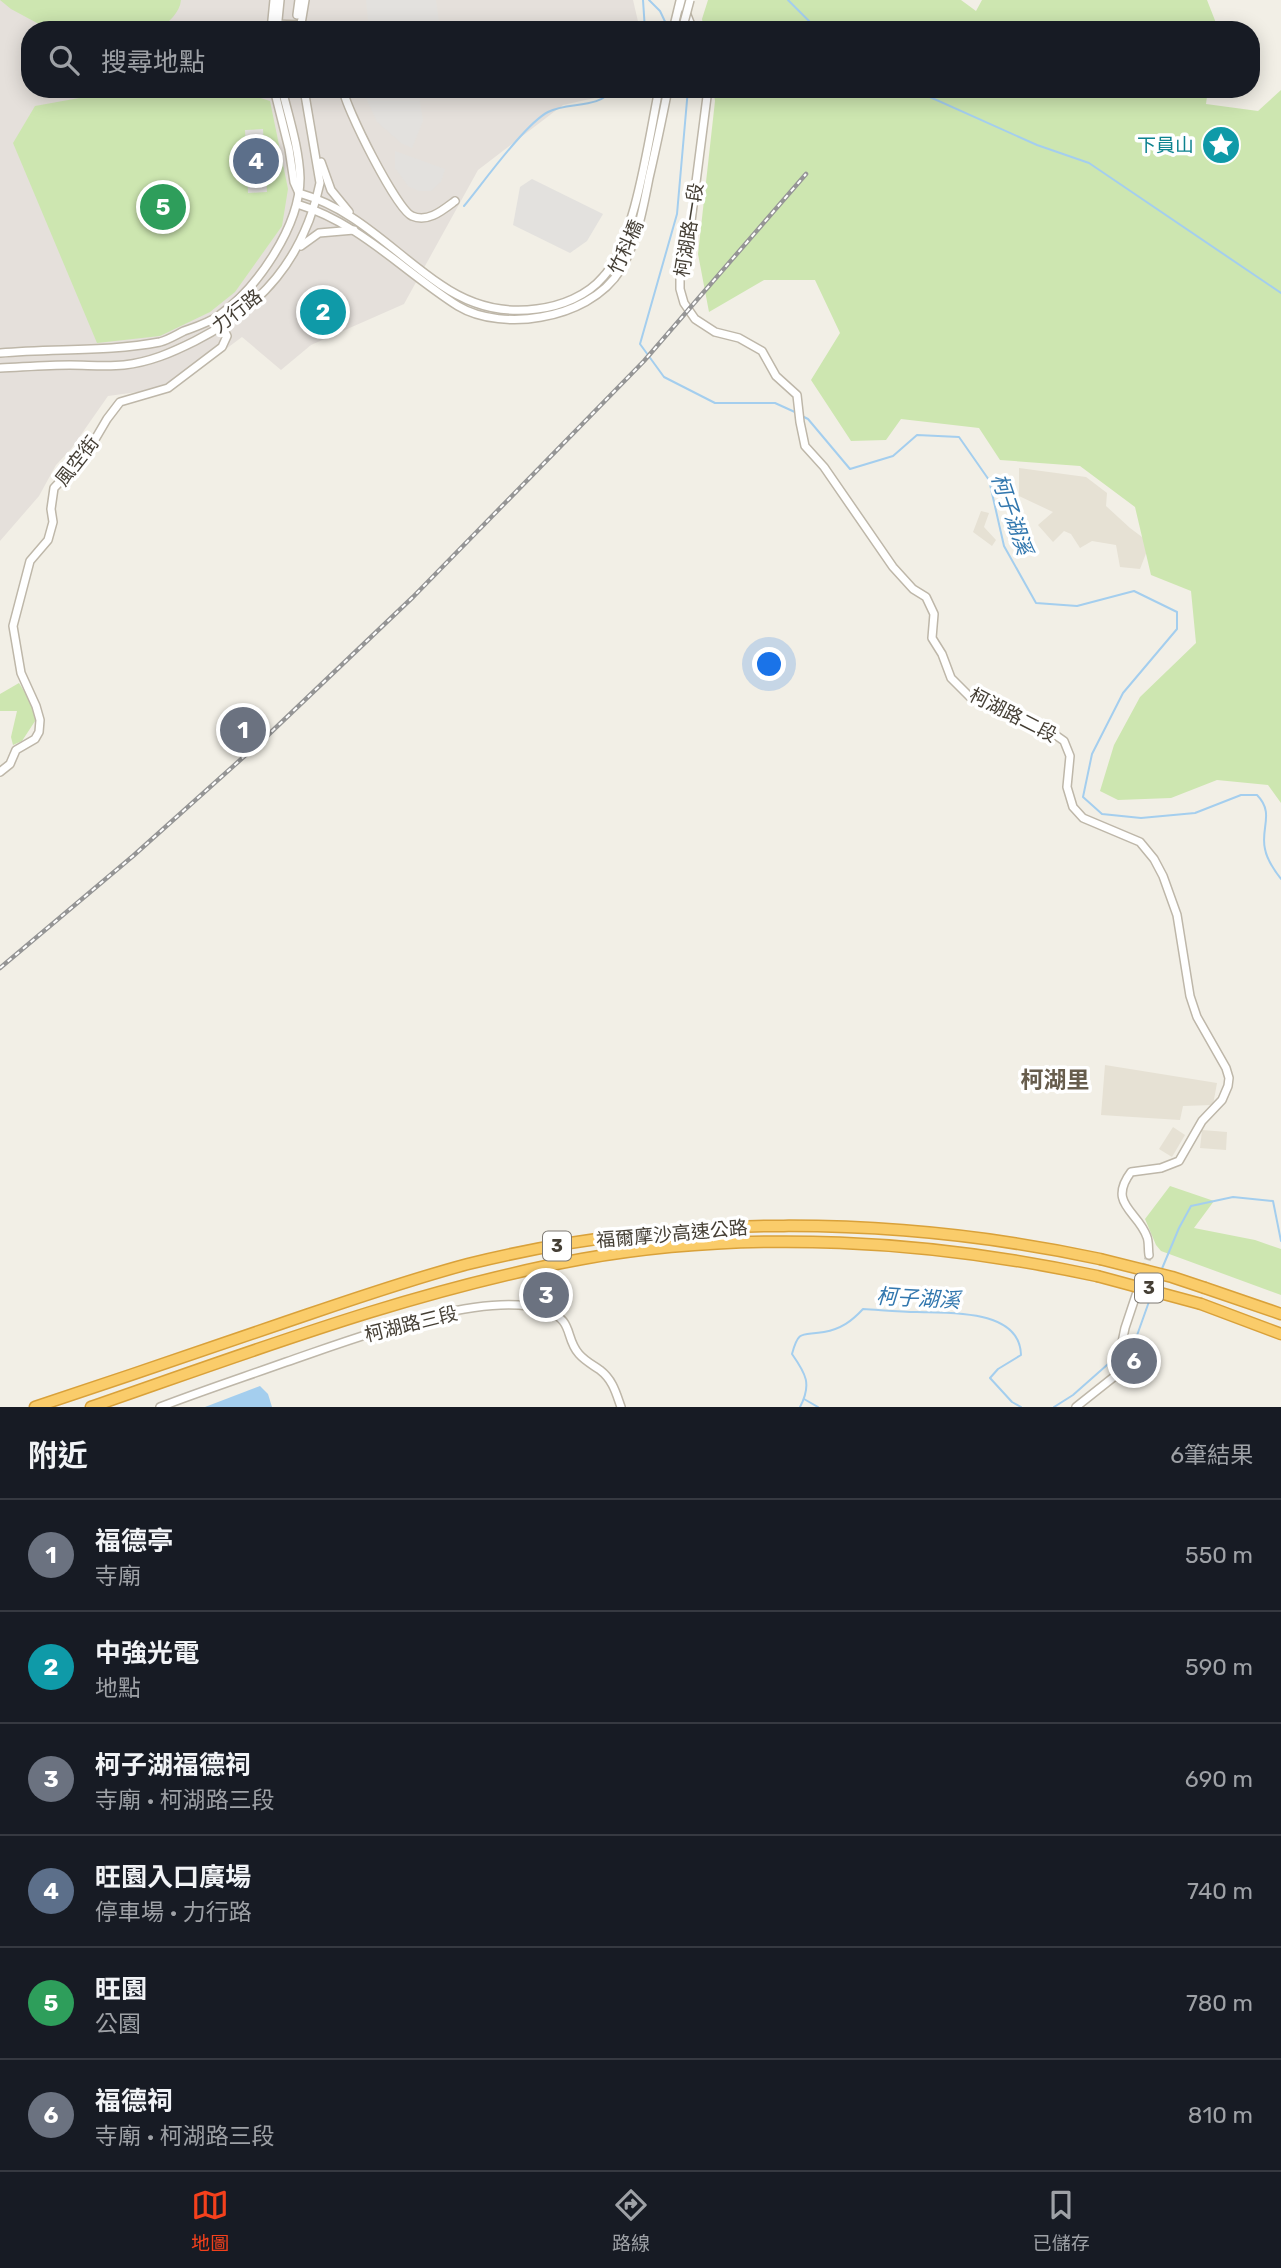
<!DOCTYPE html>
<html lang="zh-TW">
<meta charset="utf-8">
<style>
:root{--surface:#171b24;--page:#242831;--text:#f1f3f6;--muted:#9ea1a6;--line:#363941;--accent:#f4401c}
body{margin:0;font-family:Rubik,"Noto Sans TC",sans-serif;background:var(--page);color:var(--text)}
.you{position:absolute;left:770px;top:665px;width:24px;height:24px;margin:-18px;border:5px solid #fff;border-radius:50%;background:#1a73e8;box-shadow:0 0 0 10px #1a73e833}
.badge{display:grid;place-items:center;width:46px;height:46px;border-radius:50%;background:var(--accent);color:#fff;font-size:23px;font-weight:700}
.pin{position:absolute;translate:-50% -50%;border:4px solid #fff;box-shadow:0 2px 7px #0006}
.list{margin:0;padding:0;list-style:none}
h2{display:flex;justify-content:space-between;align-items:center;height:91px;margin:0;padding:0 28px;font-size:30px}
h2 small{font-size:23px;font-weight:400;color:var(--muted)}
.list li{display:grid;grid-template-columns:46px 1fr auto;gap:21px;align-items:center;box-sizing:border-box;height:112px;padding:0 28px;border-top:2px solid var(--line)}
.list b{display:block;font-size:26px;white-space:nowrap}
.list p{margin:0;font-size:23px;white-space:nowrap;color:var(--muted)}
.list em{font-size:23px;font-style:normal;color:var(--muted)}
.icon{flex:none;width:38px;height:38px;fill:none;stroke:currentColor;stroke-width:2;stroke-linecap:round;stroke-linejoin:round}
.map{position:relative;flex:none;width:1281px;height:1407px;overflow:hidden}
.search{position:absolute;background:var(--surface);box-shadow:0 4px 18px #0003;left:21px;right:21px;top:21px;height:77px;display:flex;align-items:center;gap:18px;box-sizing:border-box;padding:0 24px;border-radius:28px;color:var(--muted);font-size:26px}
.sheet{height:763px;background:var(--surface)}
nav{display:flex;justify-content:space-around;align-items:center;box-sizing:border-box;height:98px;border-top:2px solid var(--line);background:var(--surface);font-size:19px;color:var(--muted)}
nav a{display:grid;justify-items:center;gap:4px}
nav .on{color:var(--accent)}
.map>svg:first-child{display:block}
</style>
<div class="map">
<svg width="1281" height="1407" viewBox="0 0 1281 1407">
<rect width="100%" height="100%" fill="#f2efe6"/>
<g fill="#e6e1d4">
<polygon points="1019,468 1086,477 1107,493 1106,506 1130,528 1150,543 1140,569 1120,567 1116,545 1092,541 1080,548 1071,534 1064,531 1053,542 1038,525 1053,512 1019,496"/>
<polygon points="981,511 989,513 984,527 996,540 992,546 973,532"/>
<polygon points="1105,1065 1217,1083 1213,1105 1183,1106 1180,1120 1101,1115"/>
<polygon points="1173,1127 1185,1135 1172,1157 1159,1149"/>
<polygon points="1202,1130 1227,1132 1226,1150 1200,1148"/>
</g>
<polygon fill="#e5e0db" points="0,0 633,0 640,30 30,30 30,89 612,89 608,95 563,105 478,170 404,304 311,345 281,370 242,337 175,387 108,396 71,449 56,465 39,496 0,541"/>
<g fill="#cde6b0">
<path d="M0,0H181C180,13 168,22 159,30H50L11,9Z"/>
<polygon points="708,0 961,0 976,11 982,0 1207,0 1216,23 1216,30 704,30 702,19"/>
<polygon points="129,89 231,89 270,101 288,189 282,226 235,292 210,312 160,336 97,343 13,143 35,106"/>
<polygon points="713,89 1208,89 1206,104 1258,111 1281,90 1281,803 1268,785 1217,780 1171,798 1118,800 1100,791 1114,745 1140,697 1196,643 1191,591 1151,575 1135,507 1080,466 1000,460 979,428 901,419 886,440 851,441 811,380 840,333 815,280 764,280 709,312 698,254 715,101"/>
<polygon points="19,683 39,715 22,741 13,745 11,737 17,711 0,711 0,694"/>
<polygon points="1170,1186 1214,1201 1194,1228 1255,1240 1281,1249 1281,1295 1161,1251 1156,1245 1145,1219"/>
</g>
<g fill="#e3e1de">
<polygon points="366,0 436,0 440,30 369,30"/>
<polygon points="362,89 418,89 423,121 412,148 401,143 377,122"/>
<polygon points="263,129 267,192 248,193 245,130"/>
<polygon points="395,151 445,169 441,182 431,191 419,191 408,186 395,168"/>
<polygon points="532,179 603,214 587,241 570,253 513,225 520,187"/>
</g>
<polygon fill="#a4ceee" points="260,1386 268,1394 272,1407 205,1407"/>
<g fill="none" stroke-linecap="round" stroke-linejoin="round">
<g stroke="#a4ceee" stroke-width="2">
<polyline points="643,0 645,30"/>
<polyline points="649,0 660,11 669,30"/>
<polyline points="788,0 818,30"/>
<polyline points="688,89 677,214 640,344 664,377 715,403 775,403 797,413"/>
<polyline points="912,89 1037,145 1089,163 1281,293"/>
<path d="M464,206C483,183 525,124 548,112C569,101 598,110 613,89"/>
<path d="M802,416L808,419L850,469L893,456L917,435L959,437L989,480L1004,546L1036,603L1077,606L1134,591L1177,612V629L1123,693L1092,754L1083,797L1102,814L1141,818L1195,813L1241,795H1257C1275,813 1260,829 1265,849C1267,860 1274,870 1281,879"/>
<polyline points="1161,1271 1179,1228 1191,1206 1233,1197 1273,1201 1281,1241"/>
<polyline points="1155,1287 1159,1276"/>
<polyline points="1123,1351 1135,1341 1151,1296"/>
<polyline points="804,1399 818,1407"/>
<path d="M800,1407C812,1384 806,1374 792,1354C799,1328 803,1336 824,1332C841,1329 852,1321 863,1309C881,1310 899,1312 917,1312C950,1313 1020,1309 1021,1355L998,1369L990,1378L1012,1402L1021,1407"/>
<polyline points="1054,1407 1073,1395 1116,1357"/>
</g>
<polyline stroke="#cfccc3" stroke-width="7" stroke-dasharray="7 3.5" stroke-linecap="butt" points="1137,1290 1149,1255"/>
<defs>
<g id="minor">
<polyline points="681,0 693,30"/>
<polyline points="297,15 299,0"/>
<polyline points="272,24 302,25 315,30"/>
<polyline points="271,30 274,0"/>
<polyline points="277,30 280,0"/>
<polyline points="300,30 305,0"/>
<polyline points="673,30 680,1"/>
<polyline points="274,89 289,149 294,182 298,191"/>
<path d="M343,89C345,107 397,210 412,216C428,223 443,210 455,201"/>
<path d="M708,89L691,221L680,272V289L684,303L695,319L715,332L739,338L762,351L776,376L797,395L800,422L805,446L824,467L893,567L913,589L926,597L934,614L932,638L942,654L951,678L970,697L1025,723L1044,727L1064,741L1070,756L1067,787L1073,807L1083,818L1140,842L1154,859L1163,876L1177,915L1190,996L1197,1017L1226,1068L1229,1078L1228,1086L1222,1100L1202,1121L1179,1161L1161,1168L1131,1172C1107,1204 1138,1211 1147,1237C1149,1242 1148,1249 1149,1255"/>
<polyline points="321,162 331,190 349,212"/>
<path d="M299,193C358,210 392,252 441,285C470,305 502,314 537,309C561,306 587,296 603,277C635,243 649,137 659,89"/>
<path d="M297,204C360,223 403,271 458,306C481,320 515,322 541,317C571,312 604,297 621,269C637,242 643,209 649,178C656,148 662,119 668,89"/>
<polyline points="301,246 319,233 354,230"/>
<path d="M0,353C53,348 108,352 160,342C168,340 176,335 184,331C195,327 208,323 218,316C257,289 300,226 300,178C299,148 289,118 282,89"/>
<path d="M0,368C23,367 47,365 70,365C88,365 106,367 124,365C150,362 171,353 195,341C262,307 304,258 320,183L304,89"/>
<polyline points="0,772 10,764 16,750 35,739 39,732 40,720 36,706 21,673 13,626 30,561 48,540 53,522 51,509 54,488 87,453 107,419 120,402 168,388 222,347 227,336 217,317"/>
<path d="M160,1407C202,1391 244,1377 286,1362C348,1341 483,1288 545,1310C575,1320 564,1337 579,1354C585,1361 593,1365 600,1370C613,1380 616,1393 621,1407"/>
<polyline points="1076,1407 1115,1376 1125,1328 1137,1292"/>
</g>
<g id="highway">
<polyline points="1205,1288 1281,1314"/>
<polyline points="1201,1304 1281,1334"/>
<path d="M35,1407C117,1380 198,1352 280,1324C342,1303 404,1281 468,1264C673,1213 894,1215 1100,1259"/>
<path d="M91,1407C253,1351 413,1290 582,1259C751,1229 929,1240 1097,1276"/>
</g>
</defs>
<use href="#minor" stroke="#beb7a9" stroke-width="10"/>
<use href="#highway" stroke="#d9a13a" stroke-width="13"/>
<use href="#minor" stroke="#fff" stroke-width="7"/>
<use href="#highway" stroke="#facc6a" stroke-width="10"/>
<defs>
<polyline id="rail" points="0,968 133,856 267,736 413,597 644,361 806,174"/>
</defs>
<use href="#rail" stroke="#959595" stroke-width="4.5"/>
<use href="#rail" stroke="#fff" stroke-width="2" stroke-dasharray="5" stroke-linecap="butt"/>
<defs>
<polyline id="minor-bridge" points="682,30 690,0"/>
<g id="highway-bridge">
<polyline points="1100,1259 1172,1277 1205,1288"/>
<polyline points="1097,1276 1201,1304"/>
</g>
</defs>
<use href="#minor-bridge" stroke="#beb7a9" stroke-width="10" stroke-linecap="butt"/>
<use href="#highway-bridge" stroke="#d9a13a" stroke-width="13" stroke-linecap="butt"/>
<use href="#minor-bridge" stroke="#fff" stroke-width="7"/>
<use href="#highway-bridge" stroke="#facc6a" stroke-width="10"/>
</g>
<defs>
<symbol id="sight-disc" viewBox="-11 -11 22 22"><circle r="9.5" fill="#0f9aa8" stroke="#fff"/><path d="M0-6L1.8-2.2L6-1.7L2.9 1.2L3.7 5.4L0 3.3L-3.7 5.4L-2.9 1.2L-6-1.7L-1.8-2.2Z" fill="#fff"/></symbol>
</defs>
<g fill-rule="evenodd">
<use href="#sight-disc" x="1199" y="123" width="44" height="44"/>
</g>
<g text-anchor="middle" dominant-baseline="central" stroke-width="7" stroke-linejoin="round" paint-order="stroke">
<g fill="#fff" stroke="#7d7972" stroke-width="2">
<rect x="543" y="1231.5" width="28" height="29" rx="5"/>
<rect x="1135" y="1273.5" width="28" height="29" rx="5"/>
</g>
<g font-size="18" font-weight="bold" fill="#453f35">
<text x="557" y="1246">3</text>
<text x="1149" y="1288">3</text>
</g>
<g font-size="19" fill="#0d838f" stroke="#fff" text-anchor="end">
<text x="1194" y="145">下員山</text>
</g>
<g font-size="19" fill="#453f35" stroke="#fff">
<text transform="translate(689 230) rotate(-81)">柯湖路一段</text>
<text transform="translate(626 247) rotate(-66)">竹科橋</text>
<text transform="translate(237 311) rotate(-38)">力行路</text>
<text transform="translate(77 461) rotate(-52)">風空街</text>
<text transform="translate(1013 715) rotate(27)">柯湖路二段</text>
<text transform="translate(672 1234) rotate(-5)">福爾摩沙高速公路</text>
<text transform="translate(411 1324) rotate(-14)">柯湖路三段</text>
</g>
<g font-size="21" font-style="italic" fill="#3277ae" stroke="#fff">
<text transform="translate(1012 514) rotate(71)">柯子湖溪</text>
<text transform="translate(918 1298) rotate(3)">柯子湖溪</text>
</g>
<g font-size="23" font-weight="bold" fill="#675d4d" stroke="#fff">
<text x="1055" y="1080">柯湖里</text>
</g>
</g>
</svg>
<div class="you"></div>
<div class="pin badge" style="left:243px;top:730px;background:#6b7280">1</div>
<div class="pin badge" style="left:323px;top:312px;background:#0f9aa8">2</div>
<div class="pin badge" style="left:546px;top:1295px;background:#6b7280">3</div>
<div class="pin badge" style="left:256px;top:161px;background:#5c6f8a">4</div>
<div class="pin badge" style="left:163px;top:207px;background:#2e9e5b">5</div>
<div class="pin badge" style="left:1134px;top:1361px;background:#6b7280">6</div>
<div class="search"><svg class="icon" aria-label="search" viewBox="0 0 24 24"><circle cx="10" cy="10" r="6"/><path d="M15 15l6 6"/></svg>搜尋地點</div>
</div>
<section class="sheet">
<h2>附近<small>6筆結果</small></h2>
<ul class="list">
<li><span class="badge" style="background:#6b7280">1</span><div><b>福德亭</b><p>寺廟</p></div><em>550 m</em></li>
<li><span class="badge" style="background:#0f9aa8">2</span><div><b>中強光電</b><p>地點</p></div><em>590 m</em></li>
<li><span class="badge" style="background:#6b7280">3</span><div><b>柯子湖福德祠</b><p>寺廟 · 柯湖路三段</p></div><em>690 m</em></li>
<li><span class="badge" style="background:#5c6f8a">4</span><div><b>旺園入口廣場</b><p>停車場 · 力行路</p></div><em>740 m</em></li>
<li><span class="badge" style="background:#2e9e5b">5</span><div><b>旺園</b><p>公園</p></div><em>780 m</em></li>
<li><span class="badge" style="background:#6b7280">6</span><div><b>福德祠</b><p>寺廟 · 柯湖路三段</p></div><em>810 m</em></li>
</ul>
</section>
<nav>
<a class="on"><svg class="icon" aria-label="map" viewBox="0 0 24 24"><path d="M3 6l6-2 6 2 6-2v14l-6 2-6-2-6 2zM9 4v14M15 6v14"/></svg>地圖</a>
<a><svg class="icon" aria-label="directions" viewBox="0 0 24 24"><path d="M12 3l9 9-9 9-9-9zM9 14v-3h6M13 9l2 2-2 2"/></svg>路線</a>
<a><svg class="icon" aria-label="saved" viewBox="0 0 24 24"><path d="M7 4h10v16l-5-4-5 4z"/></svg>已儲存</a>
</nav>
